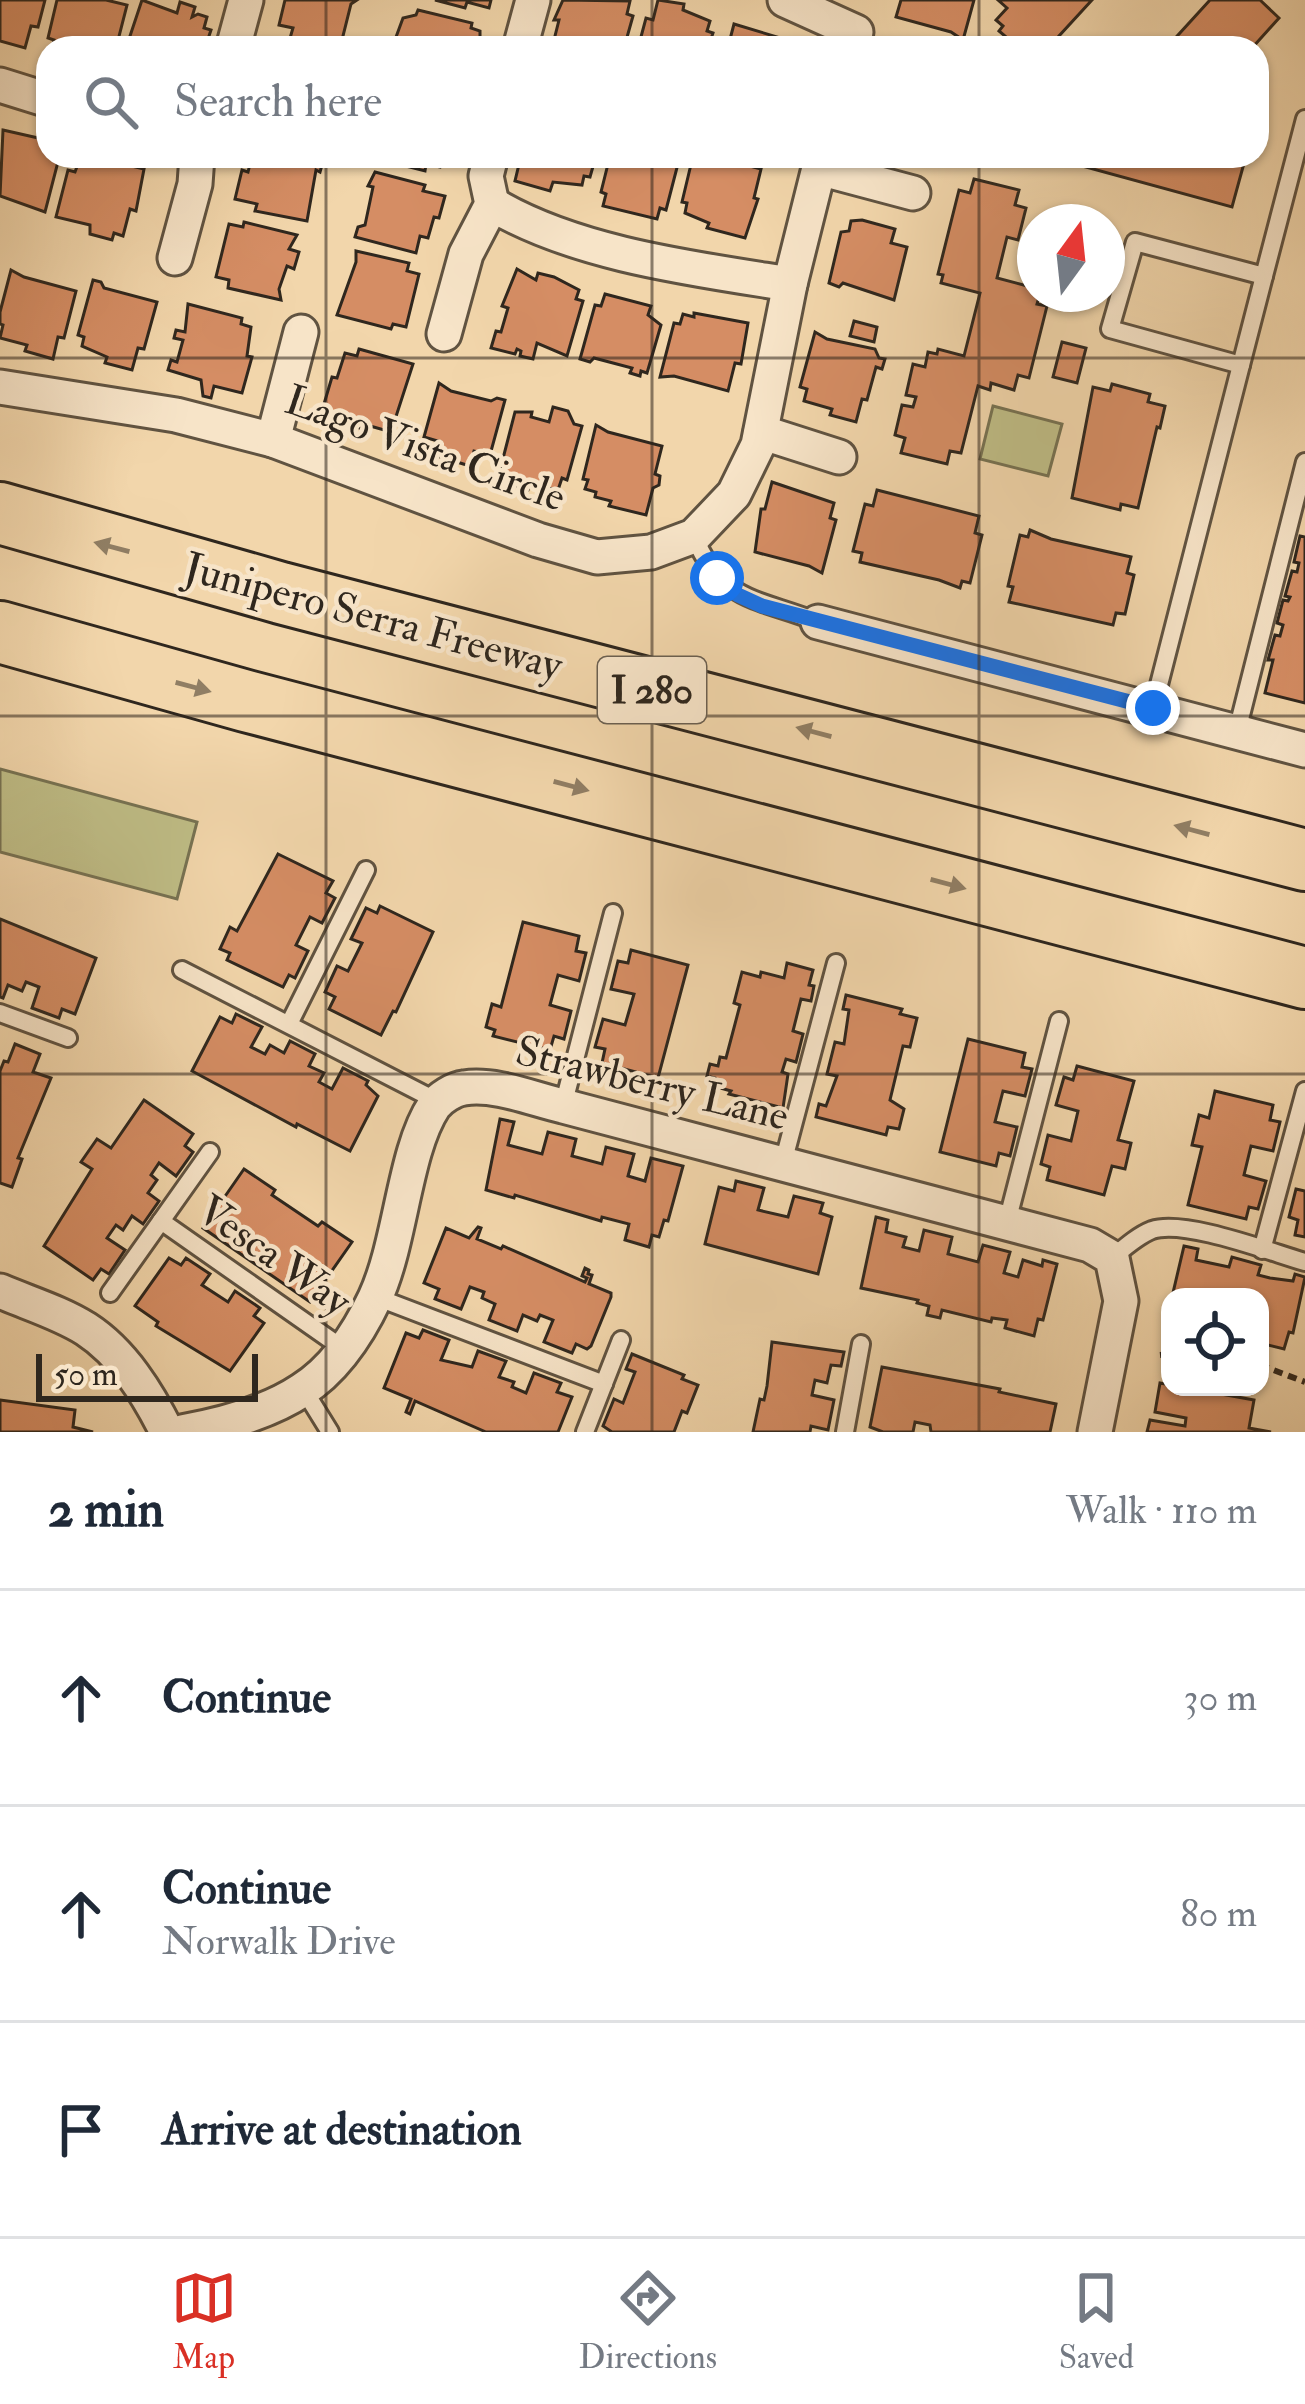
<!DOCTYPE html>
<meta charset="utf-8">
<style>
:root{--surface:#fff;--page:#f2f2f3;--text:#1f2937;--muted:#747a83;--line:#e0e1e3;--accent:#d93025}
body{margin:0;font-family:"IM FELL Double Pica",serif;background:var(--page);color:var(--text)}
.controls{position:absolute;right:36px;bottom:36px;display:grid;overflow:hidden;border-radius:24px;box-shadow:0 3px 9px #0004}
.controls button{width:108px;height:108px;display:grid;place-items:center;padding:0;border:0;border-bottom:3px solid var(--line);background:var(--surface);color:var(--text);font:60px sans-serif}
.compass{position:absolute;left:1017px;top:204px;width:108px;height:108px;border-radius:50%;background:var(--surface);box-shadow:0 3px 9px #0004;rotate:15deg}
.scale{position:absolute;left:36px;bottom:30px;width:222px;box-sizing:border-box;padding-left:12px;border:6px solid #2f271e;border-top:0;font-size:33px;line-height:42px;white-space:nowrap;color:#2f271e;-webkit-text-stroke:9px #f7e4c8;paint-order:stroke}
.stop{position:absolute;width:36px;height:36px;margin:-27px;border:9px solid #1a73e8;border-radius:50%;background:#fff}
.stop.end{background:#1a73e8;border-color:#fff;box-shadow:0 3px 12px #0008}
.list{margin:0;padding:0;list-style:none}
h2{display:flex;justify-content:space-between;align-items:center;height:156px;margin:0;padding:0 48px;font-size:51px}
h2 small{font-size:39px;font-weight:400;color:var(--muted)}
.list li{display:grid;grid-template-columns:78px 1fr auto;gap:36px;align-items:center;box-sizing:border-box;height:216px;padding:0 48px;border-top:3px solid var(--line)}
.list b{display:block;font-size:45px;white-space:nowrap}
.list p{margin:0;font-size:39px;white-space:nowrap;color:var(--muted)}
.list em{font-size:39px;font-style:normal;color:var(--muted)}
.icon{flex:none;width:66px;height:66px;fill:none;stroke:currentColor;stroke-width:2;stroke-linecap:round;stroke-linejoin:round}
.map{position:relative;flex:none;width:1305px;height:1432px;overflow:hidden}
.search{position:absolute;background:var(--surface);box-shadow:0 3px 9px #0004;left:36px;right:36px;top:36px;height:132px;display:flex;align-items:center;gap:30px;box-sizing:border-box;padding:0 42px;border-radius:36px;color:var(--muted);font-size:45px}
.sheet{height:804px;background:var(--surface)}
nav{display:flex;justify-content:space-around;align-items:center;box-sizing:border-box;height:168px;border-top:3px solid var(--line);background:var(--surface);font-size:33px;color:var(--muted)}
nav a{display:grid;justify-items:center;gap:6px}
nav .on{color:var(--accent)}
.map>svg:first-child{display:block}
</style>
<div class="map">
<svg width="1305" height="1432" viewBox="0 0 1305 1432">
<rect width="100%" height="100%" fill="#f2d6ab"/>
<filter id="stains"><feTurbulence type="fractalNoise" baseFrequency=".00167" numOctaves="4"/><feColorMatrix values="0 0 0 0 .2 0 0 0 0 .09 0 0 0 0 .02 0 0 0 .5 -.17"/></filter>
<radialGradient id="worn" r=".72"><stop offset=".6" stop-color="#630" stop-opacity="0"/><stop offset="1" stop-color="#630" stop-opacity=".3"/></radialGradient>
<g fill="#bfbd86" stroke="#777252" stroke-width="3">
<polygon points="993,406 1062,424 1048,476 980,459"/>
<polygon points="0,769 197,822 177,899 0,852"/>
</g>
<g fill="#d58d64" stroke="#2f271e" stroke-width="3">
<polygon points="0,0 45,0 38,27 31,26 25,48 0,41"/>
<polygon points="57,0 106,0 127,5 116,48 52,48 54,40 48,38"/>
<polygon points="142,0 177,13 180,2 195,7 192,17 198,14 207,17 204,28 211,30 205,48 126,48"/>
<polygon points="285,0 357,0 351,4 341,44 344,48 288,45 293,28 279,25"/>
<polygon points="435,0 491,0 489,8 467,2 465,8"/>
<polygon points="563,0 630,1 627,14 633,16 624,48 552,48 559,20 554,20"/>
<polygon points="658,0 684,4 683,10 710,21 707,31 713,33 708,48 638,48 646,18 653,20"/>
<polygon points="901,0 974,0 963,40 951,32 896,17"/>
<polygon points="998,0 1092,0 1059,36 1072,48 1019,48 999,31 1003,26 996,20 1007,8"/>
<polygon points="1210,0 1260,0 1279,18 1252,48 1171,48 1169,45"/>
<polygon points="418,10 472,23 471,28 480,31 480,48 392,48 403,18 416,15"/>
<polygon points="734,24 797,43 795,48 722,48 728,47"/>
<polygon points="3,130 47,140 48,156 59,158 45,212 0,196"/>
<polygon points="81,156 107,156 107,160 144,169 136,211 130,209 123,236 114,233 112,240 90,234 90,225 56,217 68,170 75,172"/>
<polygon points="252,156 324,158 320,172 316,170 307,221 255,211 257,204 235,199 242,170 248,172"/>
<polygon points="443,156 440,167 426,164 425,171 370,157"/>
<polygon points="521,156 596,156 590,177 584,176 582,185 553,182 550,191 515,181"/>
<polygon points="610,156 680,156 666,210 660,208 657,219 603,206 606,194 601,192"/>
<polygon points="693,156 712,156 761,169 754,198 758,199 745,238 707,228 709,223 685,213 687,203 682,202"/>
<polygon points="1085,156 1246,156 1232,207 1082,166"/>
<polygon points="375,172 425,185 423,191 445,196 439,218 434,217 428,238 420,236 416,253 355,237 358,227 365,225 373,187 368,186"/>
<polygon points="974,179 1019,190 1015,205 1026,208 1018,240 1007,237 997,278 1035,288 1035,294 1040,294 1037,304 1047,306 1029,378 1018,375 1014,390 991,383 990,390 978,386 961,453 950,451 947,464 901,453 905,438 895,435 902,405 913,407 916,397 906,395 913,364 925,367 928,352 937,354 938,349 964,356 980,293 941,283 943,275 938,274 959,190 970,193"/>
<polygon points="862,220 895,229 891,243 907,247 894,300 843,283 839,287 829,283 841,232 849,231 851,221"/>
<polygon points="244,222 297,235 289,249 299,252 294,269 287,266 279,289 281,300 228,288 229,280 216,277 229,224 243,227"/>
<polygon points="356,251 409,263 407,271 419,274 406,327 393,324 391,329 337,315 356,262"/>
<polygon points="517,269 536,280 538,273 554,277 579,290 576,299 583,301 567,356 537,343 533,359 520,356 521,351 517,349 515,354 491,348 496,331 501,332 508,308 502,306"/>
<polygon points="11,270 24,277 76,291 64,338 58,337 53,359 25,351 27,345 0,338 3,325 0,324 0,312"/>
<polygon points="93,280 101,282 104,288 157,302 144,349 138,348 132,370 105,363 107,357 82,346 84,337 78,335"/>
<polygon points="605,294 651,306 648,315 661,325 647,373 641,371 640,376 630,373 632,368 594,358 590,362 580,359 595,305 601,306"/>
<polygon points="188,304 242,318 241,324 251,327 247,356 252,357 242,393 214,386 211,398 203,396 201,380 168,370 171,360 177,362 183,340 174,338 176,330 185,332"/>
<polygon points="694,313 748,323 741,364 735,363 728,391 674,376 660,377 674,323 680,324 683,314 694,317"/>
<polygon points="854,321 877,327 874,342 850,336"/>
<polygon points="815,332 827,339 875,349 879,358 885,359 882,369 876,367 867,400 862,399 856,422 830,415 832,409 804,401 807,389 800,387"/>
<polygon points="1062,342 1086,348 1077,383 1053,377"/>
<polygon points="359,349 413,364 391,432 363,424 362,429 321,414 332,377 337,378 345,353 357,356"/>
<polygon points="439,383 451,391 491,401 497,398 505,400 490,455 474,451 470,466 437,456 441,442 424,437"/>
<polygon points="1112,384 1150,394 1148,402 1165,406 1160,428 1157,427 1138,508 1121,504 1120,510 1072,498 1093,387 1110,391"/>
<polygon points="553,407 568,411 574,424 582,426 567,480 562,478 558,490 530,484 528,490 502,483 504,475 499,474 515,412 532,412 531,417 549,422"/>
<polygon points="596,425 608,432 662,446 655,474 660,476 659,485 653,488 646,515 609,506 611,501 595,497 596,492 585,489 588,480 583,479"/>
<polygon points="772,482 834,503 830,518 836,520 822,573 809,566 755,552 761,509 765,509"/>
<polygon points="877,490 979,516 975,533 982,535 970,583 962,581 960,588 939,580 860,562 862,553 853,551 865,504 873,506"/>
<polygon points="1030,530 1051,539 1131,557 1127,573 1134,575 1125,614 1116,613 1113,625 1009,602 1013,587 1008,586 1020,535 1028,537"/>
<polygon points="1300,536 1305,537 1305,703 1265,693 1273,660 1268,660 1275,635 1280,636 1283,625 1277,623 1283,600 1288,601 1290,597 1285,596 1292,571 1297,572 1299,563 1294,562"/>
<polygon points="278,854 333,881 326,893 335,898 322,923 310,917 296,945 308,951 295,978 289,975 283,987 227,960 230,953 220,949 230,927 237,931"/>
<polygon points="380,906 433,932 396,1012 393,1011 381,1035 329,1009 335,997 325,992 337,966 348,971 362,943 351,939 366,908 377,913"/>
<polygon points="0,919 96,958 75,1014 62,1009 59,1018 32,1008 39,987 26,982 22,991 8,985 3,998 0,997"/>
<polygon points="523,922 579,936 576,951 586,953 579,981 558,975 550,1005 571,1011 564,1039 554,1036 550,1050 493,1036 495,1030 486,1027 492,1004 501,1007"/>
<polygon points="631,950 688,965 658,1078 602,1063 605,1049 595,1047 603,1019 625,1025 634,994 611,989 618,961 628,963"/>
<polygon points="787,963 813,970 809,985 814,986 811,1001 801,999 793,1031 803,1034 796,1062 786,1059 782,1072 788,1074 783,1108 729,1094 731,1091 713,1086 715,1078 707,1076 710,1064 718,1066 720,1057 726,1058 740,1005 734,1003 742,972 760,977 761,972 784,978"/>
<polygon points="846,995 902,1009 900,1014 917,1018 910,1047 903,1046 890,1100 904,1109 899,1129 888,1127 886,1135 816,1117 819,1104 826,1106 837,1076 827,1074 835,1042 844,1044 849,1010 843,1009"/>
<polygon points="236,1014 262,1027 251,1047 265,1054 270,1045 284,1053 290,1041 315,1054 309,1066 324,1073 319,1082 332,1089 343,1068 368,1081 366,1085 378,1096 350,1151 297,1124 296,1127 192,1071 220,1017 232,1023"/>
<polygon points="968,1039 1025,1053 1022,1067 1032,1069 1025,1096 1003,1091 995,1122 1017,1127 1010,1156 999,1153 996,1166 940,1152"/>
<polygon points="15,1044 40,1054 33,1072 51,1078 18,1158 22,1159 12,1187 0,1183 0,1071 4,1061 8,1062"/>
<polygon points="1077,1066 1134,1081 1118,1140 1131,1143 1125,1169 1112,1166 1104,1195 1047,1180 1050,1167 1041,1164 1048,1135 1071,1141 1078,1111 1056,1105 1064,1077 1073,1080"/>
<polygon points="1215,1091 1273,1105 1270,1120 1280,1122 1273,1151 1251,1146 1244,1175 1266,1181 1258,1209 1249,1207 1246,1219 1188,1205 1202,1147 1192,1145 1199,1115 1209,1118"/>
<polygon points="144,1100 193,1134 185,1146 193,1152 176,1176 159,1163 151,1175 157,1180 148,1193 159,1201 143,1224 132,1216 123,1230 116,1225 107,1238 125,1250 109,1274 101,1269 93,1280 44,1246 92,1169 81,1162 97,1139 111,1148"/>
<polygon points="500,1119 514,1122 508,1145 542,1154 548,1132 576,1139 572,1156 602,1164 606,1147 634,1154 628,1176 645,1181 651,1158 683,1166 668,1221 664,1220 659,1237 652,1235 649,1247 625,1240 629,1224 602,1217 601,1221 515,1195 514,1198 486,1190"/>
<polygon points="244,1169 275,1190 272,1195 318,1226 322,1222 352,1242 310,1302 203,1228"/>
<polygon points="736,1181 764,1188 758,1210 788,1217 794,1196 823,1203 820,1213 832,1217 818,1274 705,1244 719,1187 734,1191"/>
<polygon points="1296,1189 1305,1191 1305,1237 1295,1235 1298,1220 1289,1217"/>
<polygon points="876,1217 888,1220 886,1232 906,1237 903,1247 919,1251 924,1230 952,1237 948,1254 978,1262 983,1245 1010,1252 1004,1273 1018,1277 1023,1260 1042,1266 1043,1260 1057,1264 1043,1320 1038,1319 1034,1336 1005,1328 1007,1320 992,1318 991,1322 942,1310 940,1318 927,1315 929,1306 917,1303 918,1300 861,1288"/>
<polygon points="478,1227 481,1228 477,1239 501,1249 503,1246 585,1282 587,1278 582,1276 585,1268 589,1270 588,1274 592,1275 589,1284 611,1293 611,1297 591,1346 587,1349 576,1344 572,1353 544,1342 553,1320 540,1315 537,1321 523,1315 517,1331 489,1320 495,1304 482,1298 484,1292 470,1287 461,1309 435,1299 439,1289 424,1283 446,1228 469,1238"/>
<polygon points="1184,1246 1198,1249 1196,1260 1229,1267 1232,1257 1261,1265 1258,1275 1270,1278 1293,1281 1295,1274 1305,1277 1293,1333 1289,1332 1284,1349 1260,1343 1260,1297 1172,1297"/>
<polygon points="169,1258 181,1265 186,1258 210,1274 202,1285 228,1302 235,1291 260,1308 254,1316 264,1323 230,1371 156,1326 158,1322 135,1306"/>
<polygon points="423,1330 449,1340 441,1360 472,1367 478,1351 506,1361 499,1377 514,1382 512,1387 526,1393 534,1373 561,1383 557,1392 572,1397 558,1432 486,1432 415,1401 410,1414 406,1412 411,1399 384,1388 406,1333 419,1338"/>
<polygon points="772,1342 844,1352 841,1366 831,1365 827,1383 815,1380 812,1395 834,1400 828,1430 811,1426 810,1432 753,1432 760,1399 764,1400 767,1386"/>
<polygon points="632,1354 684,1375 682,1379 698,1385 687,1413 682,1411 674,1432 612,1432 603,1426 614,1399 623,1403 635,1372 626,1369"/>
<polygon points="882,1367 1000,1389 999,1392 1056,1404 1050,1432 931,1432 930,1425 915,1422 913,1432 883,1432 870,1427"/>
<polygon points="1160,1383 1254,1400 1249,1428 1271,1432 1147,1432 1150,1420 1185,1426 1186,1418 1155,1412"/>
<polygon points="0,1400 75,1410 73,1427 93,1432 0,1432"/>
</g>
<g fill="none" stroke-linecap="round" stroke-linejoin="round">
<defs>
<g id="service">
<polyline points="1241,365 1264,276"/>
<path d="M694,536C722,604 759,598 818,622"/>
<polyline points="1153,708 1241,365 1110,329 1135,242 1264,276 1305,119"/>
<polyline points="1237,731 1305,462"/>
<polyline points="182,970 437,1101"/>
<polyline points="0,1013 68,1038"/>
<polyline points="289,1024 366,870"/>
<polyline points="563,1106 613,913"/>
<polyline points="783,1163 836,963"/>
<polyline points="161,1221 345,1350"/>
<polyline points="1007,1222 1059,1021"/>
<polyline points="1262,1250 1305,1091"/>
<path d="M1112,1258C1124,1248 1137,1236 1152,1230C1185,1219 1270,1252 1305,1262"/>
<polyline points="110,1293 210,1152"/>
<polyline points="376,1297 604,1384"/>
<polyline points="304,1390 330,1432"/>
<polyline points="585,1432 621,1340"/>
<polyline points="845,1432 861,1344"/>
</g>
<g id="minor">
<polyline points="785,0 856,32"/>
<polyline points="233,48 246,0"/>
<polyline points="520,48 533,0"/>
<polyline points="0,85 48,100"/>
<polyline points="819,168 913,193"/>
<path d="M492,204C575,254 695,269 790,284"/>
<polyline points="175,258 195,184 197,156"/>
<polyline points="444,334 466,254 492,204 486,176 491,156"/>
<polyline points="0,387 176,415 273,440 538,540 597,557 651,552 694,536 734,494 758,445 790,284 822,156"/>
<polyline points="761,432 839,457"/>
<polyline points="273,440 301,332"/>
<polyline points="818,622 1305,750"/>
<path d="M0,1291C28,1303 61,1313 86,1329C123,1353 148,1394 167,1432"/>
<path d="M182,1432C221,1425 269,1412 302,1390C335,1369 359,1332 375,1298C401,1243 404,1151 434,1106C440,1098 454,1089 464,1088C495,1083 533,1099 563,1106L1090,1245L1112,1258L1121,1301L1095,1432"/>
</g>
<g id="motorway">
<polyline points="0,513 281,593 1305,860"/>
<polyline points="0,632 246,701 1305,978"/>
</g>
</defs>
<use href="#service" stroke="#605341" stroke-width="22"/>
<use href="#minor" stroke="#605341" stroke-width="39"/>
<use href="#motorway" stroke="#2f271e" stroke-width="66"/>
<g stroke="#2f271e" stroke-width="6" stroke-dasharray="9 6" stroke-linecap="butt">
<polyline points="1160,1355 1170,1354"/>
<polyline points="1260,1365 1305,1382"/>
</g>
<use href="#service" stroke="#f7e4c8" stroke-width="16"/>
<use href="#minor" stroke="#f7e4c8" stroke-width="33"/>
<use href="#motorway" stroke="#f2d6ab" stroke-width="60"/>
</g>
<defs><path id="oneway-solid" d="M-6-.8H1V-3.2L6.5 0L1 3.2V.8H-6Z" transform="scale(3)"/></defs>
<g fill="#907e64">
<use href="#oneway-solid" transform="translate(112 547) rotate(-165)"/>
<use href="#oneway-solid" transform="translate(193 687) rotate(15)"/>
<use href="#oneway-solid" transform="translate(814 732) rotate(-165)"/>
<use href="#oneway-solid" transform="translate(571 786) rotate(15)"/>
<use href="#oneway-solid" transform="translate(1192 830) rotate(-165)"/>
<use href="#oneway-solid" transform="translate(948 884) rotate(15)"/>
</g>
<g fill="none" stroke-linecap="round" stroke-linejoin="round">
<polyline stroke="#1a73e8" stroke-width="15" points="717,578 738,595 762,606 1153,708"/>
</g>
<path fill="none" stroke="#2f271e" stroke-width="3" stroke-opacity="0.55" d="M326,0V48M652,0V48M979,0V48M326,156V1432M652,156V1432M979,156V1432M0,358H1305M0,716H1305M0,1074H1305"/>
<g text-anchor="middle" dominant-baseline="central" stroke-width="9" stroke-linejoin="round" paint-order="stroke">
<rect fill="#f7e4c8" stroke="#6b6051" stroke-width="3" x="598" y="657" width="108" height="66" rx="9"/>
<g font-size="39" font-weight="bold" fill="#2f271e">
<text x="652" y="690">I 280</text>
</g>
<g font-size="42" fill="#2f271e" stroke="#f7e4c8">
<text transform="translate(425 449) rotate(20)">Lago Vista Circle</text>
<text transform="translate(373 617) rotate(15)">Junipero Serra Freeway</text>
<text transform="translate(652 1084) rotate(14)">Strawberry Lane</text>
<text transform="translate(274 1256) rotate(35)">Vesca Way</text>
</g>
</g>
<rect width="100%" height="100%" filter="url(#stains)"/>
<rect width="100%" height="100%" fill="url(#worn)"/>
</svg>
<div class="controls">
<button><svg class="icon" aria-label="locate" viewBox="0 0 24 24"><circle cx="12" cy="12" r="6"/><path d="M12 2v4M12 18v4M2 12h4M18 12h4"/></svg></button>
</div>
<svg class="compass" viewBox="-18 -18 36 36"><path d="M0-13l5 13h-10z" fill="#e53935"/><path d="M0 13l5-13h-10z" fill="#747a83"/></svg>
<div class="scale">50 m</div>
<div class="stop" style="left:717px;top:578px"></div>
<div class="stop end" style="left:1153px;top:708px"></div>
<div class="search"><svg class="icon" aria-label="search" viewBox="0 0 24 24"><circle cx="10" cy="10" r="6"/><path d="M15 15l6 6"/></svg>Search here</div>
</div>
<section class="sheet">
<h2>2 min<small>Walk · 110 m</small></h2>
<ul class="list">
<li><svg class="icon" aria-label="ahead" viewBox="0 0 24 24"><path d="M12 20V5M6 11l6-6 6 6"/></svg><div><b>Continue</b></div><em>30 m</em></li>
<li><svg class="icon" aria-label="ahead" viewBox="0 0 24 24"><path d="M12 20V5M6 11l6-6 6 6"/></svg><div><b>Continue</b><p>Norwalk Drive</p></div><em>80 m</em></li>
<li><svg class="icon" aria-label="arrive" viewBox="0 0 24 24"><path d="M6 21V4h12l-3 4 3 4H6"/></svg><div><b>Arrive at destination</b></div></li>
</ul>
</section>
<nav>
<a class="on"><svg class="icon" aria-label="map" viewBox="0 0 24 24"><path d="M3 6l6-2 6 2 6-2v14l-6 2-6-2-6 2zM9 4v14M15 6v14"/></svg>Map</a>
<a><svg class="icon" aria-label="directions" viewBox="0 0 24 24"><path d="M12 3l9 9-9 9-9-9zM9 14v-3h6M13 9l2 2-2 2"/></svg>Directions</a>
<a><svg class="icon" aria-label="saved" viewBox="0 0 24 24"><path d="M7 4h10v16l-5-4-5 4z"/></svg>Saved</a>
</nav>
